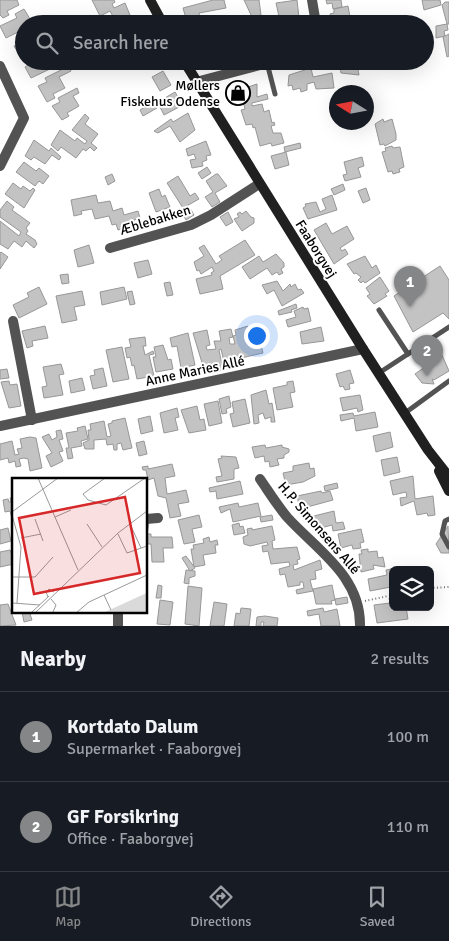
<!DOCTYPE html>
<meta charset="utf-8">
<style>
:root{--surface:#171b24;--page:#20242c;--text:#f1f3f6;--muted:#9ea1a6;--line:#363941;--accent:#858687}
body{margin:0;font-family:Signika,sans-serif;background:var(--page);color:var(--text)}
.controls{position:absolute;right:15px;bottom:15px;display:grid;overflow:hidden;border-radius:8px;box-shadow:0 5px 20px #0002}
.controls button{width:45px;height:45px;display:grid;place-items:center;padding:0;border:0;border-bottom:1px solid var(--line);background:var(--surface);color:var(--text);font:25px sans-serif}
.compass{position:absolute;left:329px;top:85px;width:45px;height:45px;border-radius:50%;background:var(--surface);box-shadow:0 5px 20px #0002;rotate:281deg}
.you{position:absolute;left:256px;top:335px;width:18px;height:18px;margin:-12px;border:4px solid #fff;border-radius:50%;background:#1a73e8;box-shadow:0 0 0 8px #1a73e833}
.badge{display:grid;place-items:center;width:32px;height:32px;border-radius:50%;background:var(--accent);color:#fff;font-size:16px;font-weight:700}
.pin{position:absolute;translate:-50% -41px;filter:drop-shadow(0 1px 2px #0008)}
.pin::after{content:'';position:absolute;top:26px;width:18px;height:15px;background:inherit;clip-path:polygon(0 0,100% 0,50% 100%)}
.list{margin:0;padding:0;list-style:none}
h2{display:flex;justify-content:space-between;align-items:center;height:65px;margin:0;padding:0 20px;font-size:21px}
h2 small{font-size:16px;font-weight:400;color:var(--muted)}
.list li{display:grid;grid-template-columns:32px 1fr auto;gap:15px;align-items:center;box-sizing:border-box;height:90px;padding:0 20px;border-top:1px solid var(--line)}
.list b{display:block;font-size:19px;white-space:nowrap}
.list p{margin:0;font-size:16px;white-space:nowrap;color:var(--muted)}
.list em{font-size:16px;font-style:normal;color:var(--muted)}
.icon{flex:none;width:28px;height:28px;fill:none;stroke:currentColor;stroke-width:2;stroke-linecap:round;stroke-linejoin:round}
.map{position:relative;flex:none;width:449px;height:626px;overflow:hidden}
.search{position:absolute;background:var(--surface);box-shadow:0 5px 20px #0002;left:15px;right:15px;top:15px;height:55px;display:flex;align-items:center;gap:12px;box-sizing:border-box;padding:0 18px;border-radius:28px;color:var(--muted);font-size:19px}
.sheet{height:245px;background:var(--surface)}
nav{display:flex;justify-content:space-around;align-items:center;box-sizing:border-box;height:70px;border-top:1px solid var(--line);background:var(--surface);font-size:14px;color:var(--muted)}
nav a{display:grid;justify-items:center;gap:2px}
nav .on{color:var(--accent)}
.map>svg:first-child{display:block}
</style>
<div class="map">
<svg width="449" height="626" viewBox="0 0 449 626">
<rect width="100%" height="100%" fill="#fff"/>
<g fill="#c3c3c3" stroke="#979797">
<polygon points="0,0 17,0 19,5 7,11 9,15 3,18 0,15"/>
<polygon points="92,0 114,0 115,2 112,4 114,8 125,3 132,20 125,24 108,24 115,20 110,11 100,16"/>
<polygon points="213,0 224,0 226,8 199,13 200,18 187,22 183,8"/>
<polygon points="244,0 259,0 261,15 252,17"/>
<polygon points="297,0 299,18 280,21 276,3"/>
<polygon points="326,0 341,0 342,7 333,9 332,3 327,4"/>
<polygon points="422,0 440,0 441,5 424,10"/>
<polygon points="445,2 449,2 449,24 447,24 442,5"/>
<polygon points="348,6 350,17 345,18 346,24 332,24 330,14 334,13 334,9"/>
<polygon points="24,9 33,24 24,24 24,29 6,38 0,26 17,18 15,14"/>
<polygon points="447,24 448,30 444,31 445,36 436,38 436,26"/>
<polygon points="449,34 449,56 447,57 443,37"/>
<polygon points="24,41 24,60 23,61 14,46"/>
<polygon points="36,61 48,61 52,68 31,78 25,67"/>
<polygon points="126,61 157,61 157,63 147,69 143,62 139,64 137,62 130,67"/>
<polygon points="339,61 354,61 355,64 357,64 359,75 341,73"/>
<polygon points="69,66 71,71 59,77 65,88 53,94 55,98 47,102 38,86 47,82 45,78"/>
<polygon points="311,68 313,77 332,73 334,88 316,89 314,82 307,84 307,90 301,92 300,88 293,90 292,85 288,86 289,75"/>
<polygon points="163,71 171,85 160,91 152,77"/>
<polygon points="247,84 248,87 257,84 257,97 267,94 268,99 252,103 252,106 262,104 264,112 269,110 272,123 274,122 275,125 271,126 273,133 281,133 284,143 272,146 271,143 260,146 255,127 253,128 252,124 246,125 241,110 245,109 244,105 242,102 233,104 228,101 229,98 227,90"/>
<polygon points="77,88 79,93 73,96 79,106 67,113 69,116 62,120 52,106 60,102 58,98"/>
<polygon points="175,92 183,105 164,115 160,107 166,104 163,99"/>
<polygon points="153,102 157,108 143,116 140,110"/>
<polygon points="188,113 195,130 180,142 170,126 158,133 154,131 171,119 173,122"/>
<polygon points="85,114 89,118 85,124 98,134 91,143 97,148 94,151 90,147 86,151 83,149 76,158 61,147 58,151 51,145 60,130 75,141 77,138 85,144 87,141 72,130"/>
<polygon points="383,119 384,122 392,119 396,134 396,140 385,146 384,144 380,145 375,124"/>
<polygon points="34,140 49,151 51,148 61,157 59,160 52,155 45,164 34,157 31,160 25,156"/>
<polygon points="206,141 211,155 206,156 207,160 202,162 203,166 192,168 190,160 196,159 194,154 188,156 186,149"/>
<polygon points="300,143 301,148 285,152 284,147"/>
<polygon points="392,146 393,148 400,147 404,167 399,169 400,172 393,174 392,171 388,172 382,152 386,151 385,148"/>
<polygon points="286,152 289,165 275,169 271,156"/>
<polygon points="362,157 364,166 358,168 361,177 345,181 343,175 347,174 344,162"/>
<polygon points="24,162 36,171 39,168 49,176 43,184 39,181 35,186 16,172"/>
<polygon points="207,167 211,173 202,179 198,173"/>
<polygon points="112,174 115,181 108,185 105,177"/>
<polygon points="216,174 218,174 227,186 215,193 220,202 212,207 205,197 213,192 206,181"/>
<polygon points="178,176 190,196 195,193 199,199 183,208 167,183"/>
<polygon points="13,183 21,189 23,186 30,191 33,188 35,190 24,208 5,194"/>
<polygon points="343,184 345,190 334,195 331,189"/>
<polygon points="366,188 370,200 363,203 358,191"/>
<polygon points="159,189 162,197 165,195 170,207 156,212 149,193"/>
<polygon points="96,195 98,203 110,201 113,211 122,208 124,215 138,211 140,218 134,220 136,225 118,230 116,224 112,225 109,216 95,219 92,209 81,211 82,214 74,216 71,200"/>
<polygon points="332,195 337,210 308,219 303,208 306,206 305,204 316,202 320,212 326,209 322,199"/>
<polygon points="7,201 14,207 12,210 30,223 26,228 28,231 26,234 35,240 37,244 34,248 26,241 22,247 14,241 8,249 0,244 0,221 19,236 21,232 0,217 0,210"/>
<polygon points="190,208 194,215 186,220 182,213"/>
<polygon points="246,211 251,217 254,218 254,223 242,231 234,219 239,217 237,214 240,212 242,214"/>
<polygon points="228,212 233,222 226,226 220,217"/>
<polygon points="326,223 332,234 347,226 354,239 340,248 342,251 345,249 348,254 334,264 314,230"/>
<polygon points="245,240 255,255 220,276 223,289 200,294 196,279 212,275 211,273 214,271 212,267 201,274 199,270 197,271 194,262 204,256 199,248 204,245 216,264 222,260 219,256"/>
<polygon points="89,245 94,263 78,267 74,250"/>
<polygon points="1,252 8,257 0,269 0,253"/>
<polygon points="276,254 284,263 284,267 281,269 283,273 279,275 277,272 272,275 267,268 250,279 242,267 259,256 263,262"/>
<polygon points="365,256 372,268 376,265 380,273 365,283 363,281 361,283 358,280 361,277 356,273 354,274 347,264"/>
<polygon points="148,260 152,274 138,278 134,263"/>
<polygon points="440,266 449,280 449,319 443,313 413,332 394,296"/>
<polygon points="68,274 69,283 62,284 60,275"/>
<polygon points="380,277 389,291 385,294 387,296 374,304 367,296 370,294 366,288"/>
<polygon points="277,281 283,291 290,284 291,287 295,284 298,290 301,289 304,293 282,306 274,290 267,294 262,285"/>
<polygon points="170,282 173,295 167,296 164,283"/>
<polygon points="39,287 47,304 19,318 13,305 29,297 27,293"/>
<polygon points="124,287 127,299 102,305 100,292"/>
<polygon points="82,291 85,305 74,307 77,320 62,323 56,296"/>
<polygon points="132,291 135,304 130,305 127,292"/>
<polygon points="296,304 297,308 291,310 292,312 279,315 278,311"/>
<polygon points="303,307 304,309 308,308 311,321 288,327 286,320 296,317 294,311"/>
<polygon points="45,326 48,338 32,341 33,346 27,348 22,331"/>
<polygon points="248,326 251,339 259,337 263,353 224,362 221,349 219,350 223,370 218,370 217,363 203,366 193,333 207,330 210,345 206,346 207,350 216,349 214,341 221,341 219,331 231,329 233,337 229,338 230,344 235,344 233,336 236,335 235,330"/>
<polygon points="321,327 324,341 302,344 300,332"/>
<polygon points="188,333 195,365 181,368 177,346 172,347 170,338"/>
<polygon points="145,337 146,346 143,346 145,355 153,351 154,354 149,355 154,376 137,379 134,365 132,366 130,357 127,358 125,348 131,347 129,339"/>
<polygon points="163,345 168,360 171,359 173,369 156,372 153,357 156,357 154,347"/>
<polygon points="122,347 129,379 113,382 106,350"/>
<polygon points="442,355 449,371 434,380 432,379 434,384 422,383 415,374"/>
<polygon points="61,364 64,374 59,375 63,395 44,398 42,387 47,386 43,367"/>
<polygon points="103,368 107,386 93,389 90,376 95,375 94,370"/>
<polygon points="7,369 9,378 0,379 0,370"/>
<polygon points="350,370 354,383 349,384 350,389 345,390 343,386 340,387 336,374"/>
<polygon points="82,378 85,390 71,393 69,381"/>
<polygon points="9,381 10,385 17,384 21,406 9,408 1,382"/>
<polygon points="293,381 295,392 290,393 293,407 277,410 273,388 287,385 287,382"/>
<polygon points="266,390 269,404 272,403 275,422 271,422 271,417 265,419 263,413 258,415 259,423 254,424 251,395"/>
<polygon points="360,395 363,410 358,412 357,408 343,411 340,398"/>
<polygon points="229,396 231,407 226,409 227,413 222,414 219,399"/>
<polygon points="245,399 250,423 233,427 230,414 234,413 232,402"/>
<polygon points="218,401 222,423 209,426 204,404"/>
<polygon points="197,406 200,420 204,419 206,430 189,433 181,410"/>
<polygon points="177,408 179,417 175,418 178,430 164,433 160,413"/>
<polygon points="375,412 378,427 356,431 354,418 341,421 340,415 353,413 354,416"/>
<polygon points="150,416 153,431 141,434 138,419"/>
<polygon points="125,418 132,448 123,450 121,443 117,444 117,450 114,450 113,444 107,445 106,439 94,440 94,449 85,449 83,443 89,440 88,430 91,430 90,424 104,421 107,437 111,436 108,424 112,423 112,421"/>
<polygon points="85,426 88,439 81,441 82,446 71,448 73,458 68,459 66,448 69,448 66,433 78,431 77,428"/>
<polygon points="61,430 63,439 59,440 63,451 59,452 63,461 51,467 46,456 52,453 42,437 49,434 52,440 57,437 56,431"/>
<polygon points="390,432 393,447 376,452 373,436"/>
<polygon points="30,437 36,438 42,468 30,471 28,459 24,458 19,459 21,466 16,467 15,461 9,463 8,458 0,460 0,444 12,441 15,455 19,454 17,449 22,448 20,439"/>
<polygon points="144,441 147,454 139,456 136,443"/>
<polygon points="265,445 266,448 282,445 282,447 289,449 289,452 284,455 284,458 277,459 279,465 270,467 269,461 265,462 264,456 255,458 252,447"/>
<polygon points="221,456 236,457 239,468 234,469 234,479 217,482 216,477 222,476 218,459 222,458"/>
<polygon points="397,457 400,472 384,476 381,460"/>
<polygon points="309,463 310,469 314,468 315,476 303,482 286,485 283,473 293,471 293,466"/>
<polygon points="172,464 175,476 165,478 167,494 186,490 189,502 178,504 181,516 170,518 166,498 158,496 154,478 148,480 146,470 143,470 142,467 148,466 148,469"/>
<polygon points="413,476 415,499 433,496 435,515 428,516 427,513 417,515 414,501 401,506 400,498 407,497 406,492 393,495 390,481"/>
<polygon points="240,481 243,494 217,499 216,491 210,492 209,488"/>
<polygon points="337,483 338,488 325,491 324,486"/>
<polygon points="321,491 322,493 330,491 333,500 300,509 297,496"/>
<polygon points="14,497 14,526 10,511 5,512 3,500 8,499 9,502 11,502 10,498"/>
<polygon points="238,503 239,507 258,503 261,516 233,522 230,509 221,513 219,507"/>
<polygon points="334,511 336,523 343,522 345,529 333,531 332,525 321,528 319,522 315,523 314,516"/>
<polygon points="199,515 202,527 192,529 195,542 184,544 178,520"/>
<polygon points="272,515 273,520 261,522 260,517"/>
<polygon points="149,522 147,534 151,534 151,537 172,537 173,548 163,548 164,562 152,562 151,544 147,544 146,547 146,523"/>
<polygon points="239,523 240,527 243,526 245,533 234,535 232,525"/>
<polygon points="272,526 275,540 272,541 273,549 297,547 300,559 297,560 298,564 293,565 294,570 320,560 322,569 315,571 316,579 310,580 313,591 297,594 296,590 304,588 303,582 300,582 300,585 288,587 285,574 280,575 279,569 290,566 289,562 271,564 268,551 263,552 262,546 268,545 267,542 250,546 244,544 243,537 248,535 247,529 252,528 252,530"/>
<polygon points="448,526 449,553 441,553 436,544"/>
<polygon points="8,528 11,541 0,544 0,530"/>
<polygon points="361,529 364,542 360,543 361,548 353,549 352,545 341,548 338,534"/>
<polygon points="209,537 210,542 217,540 218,545 215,545 216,553 203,555 205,565 194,567 191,549 194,549 193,545 204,543 203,539"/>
<polygon points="368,549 368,552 377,551 378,558 383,557 385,567 373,565 374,569 361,572 359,554 362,554 361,550"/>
<polygon points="10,550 11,553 14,552 14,564 0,567 0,552"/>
<polygon points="186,556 195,568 190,571 182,558"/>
<polygon points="402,567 403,570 393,570 391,587 370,591 368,579 387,575 386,570"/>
<polygon points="186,570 195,571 195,576 189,578 189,584 184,583"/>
<polygon points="158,585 162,586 161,598 156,598"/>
<polygon points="332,585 335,600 331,601 332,604 316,604 313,589"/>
<polygon points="188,586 202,588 199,626 185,624"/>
<polygon points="347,597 348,603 336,605 335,599"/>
<polygon points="389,598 393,598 393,607 406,607 408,619 377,623 374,605 390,603"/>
<polygon points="160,600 173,602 170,625 157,624"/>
<polygon points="214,602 227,604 224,626 210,626"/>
<polygon points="8,604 16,625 0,626 0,605"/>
<polygon points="241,608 251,609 249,626 234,626 236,613 240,614"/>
<polygon points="323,608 324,612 337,609 340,626 321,626 319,614 308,616 307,611"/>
<polygon points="22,612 38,612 30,614 32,620 24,622"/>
<polygon points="265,616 278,618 277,626 263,626 264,622 261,622 261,626 256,626 257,617"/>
</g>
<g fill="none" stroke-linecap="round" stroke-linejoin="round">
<g stroke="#757575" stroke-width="2" stroke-dasharray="1 2.5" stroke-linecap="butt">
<polyline points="430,588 449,587"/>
<polyline points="365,601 393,595"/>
</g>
<g stroke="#535353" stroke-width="5">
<polyline points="267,63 275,94"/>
<polyline points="379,310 408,354"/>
<polyline points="379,373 449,327"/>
<polyline points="405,413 449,381"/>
<polyline points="449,519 445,521 442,534 449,547"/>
</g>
<g stroke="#535353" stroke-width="10">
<polyline points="312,0 316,24"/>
<polyline points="0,66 24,118 0,166"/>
<polyline points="196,82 275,61"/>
<polyline points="110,248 191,225 211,215 259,184"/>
<polyline points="13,321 32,420"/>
<polyline points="0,426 363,349"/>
<path d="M260,479C269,492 277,505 287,517C317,550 361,576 360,626"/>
<polyline points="146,519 158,518"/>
<polyline points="118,626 118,612"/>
</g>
<g stroke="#202020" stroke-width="10">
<polyline points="150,0 163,24"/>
<polyline points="184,61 363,349 428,450 449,477"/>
<polyline points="439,471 449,491"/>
</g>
</g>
<defs>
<symbol id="shop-ring" viewBox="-11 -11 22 22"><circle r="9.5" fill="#fff" stroke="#000" stroke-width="1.5"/><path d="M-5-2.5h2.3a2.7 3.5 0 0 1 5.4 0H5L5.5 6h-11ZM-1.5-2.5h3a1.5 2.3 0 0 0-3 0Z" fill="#000"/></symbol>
</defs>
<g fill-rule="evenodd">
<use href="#shop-ring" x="224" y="79" width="28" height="28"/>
</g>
<g text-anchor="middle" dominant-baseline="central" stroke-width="4" stroke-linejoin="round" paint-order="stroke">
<g font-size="14" fill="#000" stroke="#fff" text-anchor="end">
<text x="220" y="85">Møllers<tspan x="220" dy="16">Fiskehus Odense</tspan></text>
</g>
<g font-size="14" fill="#000" stroke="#fff">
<text transform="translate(155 220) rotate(-17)">Æblebakken</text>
<text transform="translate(316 249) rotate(58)">Faaborgvej</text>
<text transform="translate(195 371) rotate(-12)">Anne Maries Allé</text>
<text transform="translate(319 528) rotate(49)">H.P. Simonsens Allé</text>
</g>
</g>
<g transform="translate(12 478)">
<rect width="135" height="135" fill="#fff"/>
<path d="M135,115V135H91L128,118Z" fill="#dadada"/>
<path fill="none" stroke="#999" stroke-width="1" d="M26,0L66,92M93,0L71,16L76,22L94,27L133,0M0,34L46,0M0,37L9,69L5,125M43,39L59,32M23,41L31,63M75,46L90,69M118,46L129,70M106,56L115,75L135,68M9,60L29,56M0,99H23L41,79M92,117L99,132M36,119L34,114L37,111L42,114M39,121L44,127L41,134M0,125L28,127M19,135L37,118M23,135L106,55L135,33M64,135L77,124L135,97"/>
<path fill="#d62828" fill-opacity="0.15" stroke="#d62828" stroke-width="2.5" d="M113,19L128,95L22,116L7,40Z"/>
<rect width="135" height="135" fill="none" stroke="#000" stroke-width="2.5"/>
</g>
</svg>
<div class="controls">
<button><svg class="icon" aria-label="layers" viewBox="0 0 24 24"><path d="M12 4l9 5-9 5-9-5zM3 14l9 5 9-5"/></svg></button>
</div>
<svg class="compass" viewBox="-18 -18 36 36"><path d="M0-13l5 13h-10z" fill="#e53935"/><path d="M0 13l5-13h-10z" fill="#9ea1a6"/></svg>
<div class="you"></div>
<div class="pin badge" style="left:410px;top:307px">1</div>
<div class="pin badge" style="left:427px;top:376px">2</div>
<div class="search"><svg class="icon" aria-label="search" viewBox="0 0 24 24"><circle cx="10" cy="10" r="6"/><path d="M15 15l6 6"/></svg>Search here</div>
</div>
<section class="sheet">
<h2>Nearby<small>2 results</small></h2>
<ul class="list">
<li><span class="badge">1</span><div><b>Kortdato Dalum</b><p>Supermarket · Faaborgvej</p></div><em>100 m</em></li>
<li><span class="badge">2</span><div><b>GF Forsikring</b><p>Office · Faaborgvej</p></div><em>110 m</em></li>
</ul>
</section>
<nav>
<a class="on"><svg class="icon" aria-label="map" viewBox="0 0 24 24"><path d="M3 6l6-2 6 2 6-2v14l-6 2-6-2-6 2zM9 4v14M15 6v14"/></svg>Map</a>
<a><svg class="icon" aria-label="directions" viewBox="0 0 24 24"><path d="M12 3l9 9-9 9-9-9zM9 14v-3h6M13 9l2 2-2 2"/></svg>Directions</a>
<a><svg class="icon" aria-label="saved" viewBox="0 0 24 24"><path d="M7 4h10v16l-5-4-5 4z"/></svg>Saved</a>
</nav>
